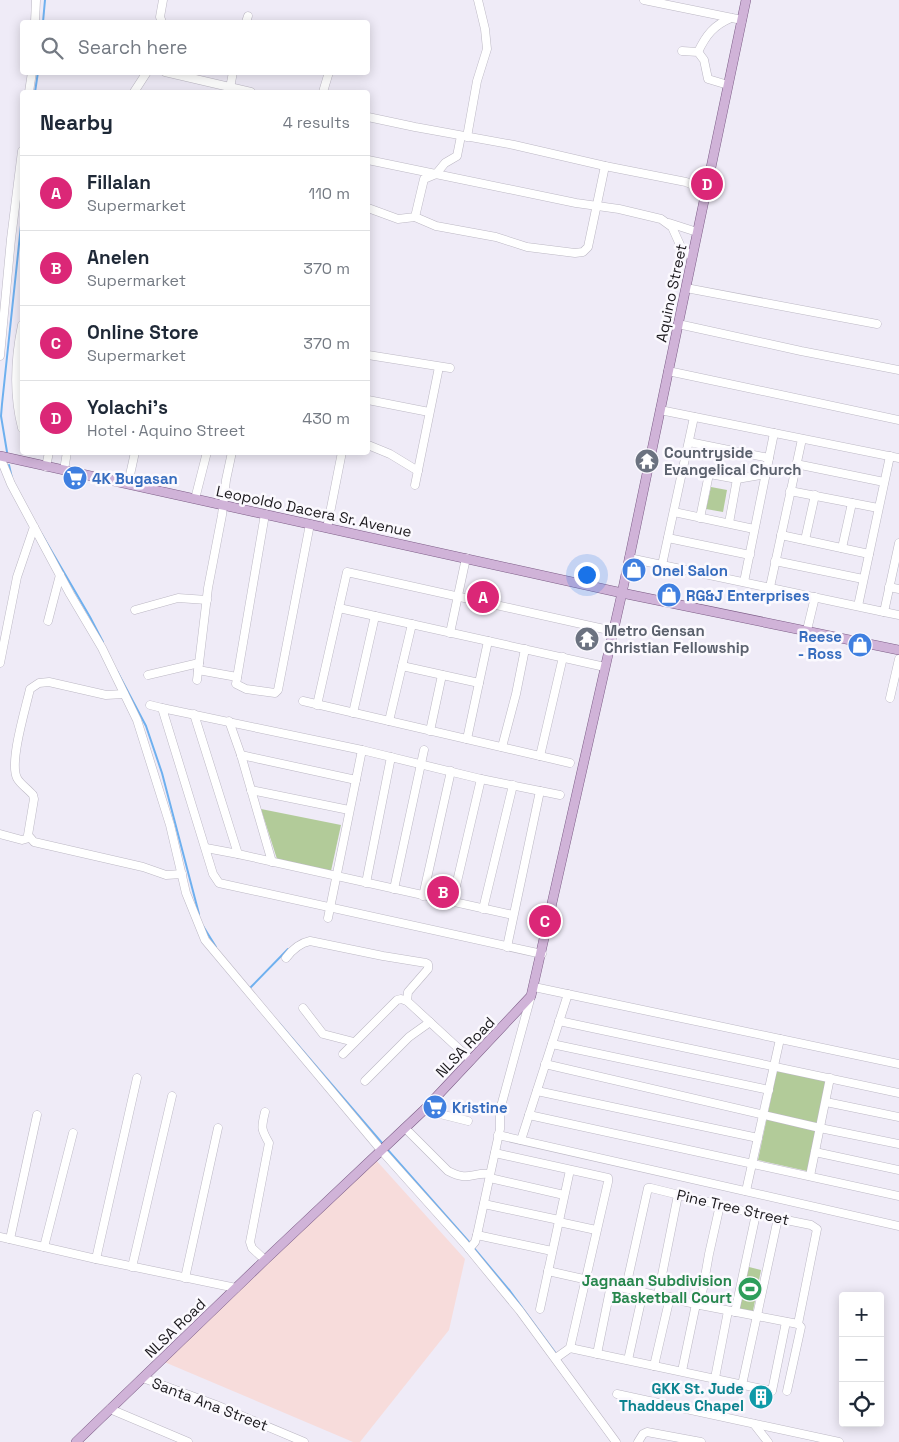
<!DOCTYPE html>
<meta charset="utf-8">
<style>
:root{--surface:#fff;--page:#f6f6f7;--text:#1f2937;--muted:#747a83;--line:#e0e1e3;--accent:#db2777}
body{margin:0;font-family:"Space Grotesk",sans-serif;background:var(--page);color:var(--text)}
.controls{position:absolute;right:15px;bottom:15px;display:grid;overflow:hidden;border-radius:5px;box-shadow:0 2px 12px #0003}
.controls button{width:45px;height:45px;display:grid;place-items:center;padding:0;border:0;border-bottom:1px solid var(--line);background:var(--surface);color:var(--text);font:25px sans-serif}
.you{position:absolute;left:586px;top:574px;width:18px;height:18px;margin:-12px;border:4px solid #fff;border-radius:50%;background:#1a73e8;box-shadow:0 0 0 8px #1a73e833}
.badge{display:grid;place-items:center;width:32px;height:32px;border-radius:50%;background:var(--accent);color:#fff;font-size:16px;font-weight:700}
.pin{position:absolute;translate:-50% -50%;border:2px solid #fff;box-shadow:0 1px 5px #0006}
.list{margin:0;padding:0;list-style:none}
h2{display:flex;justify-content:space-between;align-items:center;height:65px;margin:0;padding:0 20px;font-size:21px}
h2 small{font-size:16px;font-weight:400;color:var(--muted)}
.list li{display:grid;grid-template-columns:32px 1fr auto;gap:15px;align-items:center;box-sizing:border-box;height:75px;padding:0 20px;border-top:1px solid var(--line)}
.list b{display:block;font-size:19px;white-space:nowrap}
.list p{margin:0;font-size:16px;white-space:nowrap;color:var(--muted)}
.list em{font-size:16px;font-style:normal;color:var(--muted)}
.icon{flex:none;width:28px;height:28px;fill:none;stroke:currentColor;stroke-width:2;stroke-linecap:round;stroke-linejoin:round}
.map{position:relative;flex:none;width:899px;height:1442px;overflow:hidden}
.search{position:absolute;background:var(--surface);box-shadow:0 2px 12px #0003;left:20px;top:20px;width:350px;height:55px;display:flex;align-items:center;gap:12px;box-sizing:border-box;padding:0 18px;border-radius:5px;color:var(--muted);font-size:19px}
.panel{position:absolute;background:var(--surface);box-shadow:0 2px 12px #0003;left:20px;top:90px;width:350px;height:365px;border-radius:5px}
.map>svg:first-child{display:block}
</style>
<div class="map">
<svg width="899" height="1442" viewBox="0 0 899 1442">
<rect width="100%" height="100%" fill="#efebf7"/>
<polygon fill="#f7dcdb" points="375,1159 465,1259 449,1330 360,1442 353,1442 162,1361"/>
<g fill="#b2cb99">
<polygon points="711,487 727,490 723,512 706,509"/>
<polygon points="261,809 341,825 331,871 277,859"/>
<polygon points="777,1070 827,1081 807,1171 758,1160"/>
<polygon points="749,1267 761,1270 753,1311 739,1309"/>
</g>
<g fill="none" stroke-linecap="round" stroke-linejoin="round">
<g stroke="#6eb0ef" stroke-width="2">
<polyline points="43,22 45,0"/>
<polyline points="35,92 38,72"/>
<polyline points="7,452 1,416 2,404 22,216"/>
<polyline points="9,465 12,478"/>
<polyline points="41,533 90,617 103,642"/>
<polyline points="117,671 146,726 162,773 199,914"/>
<polyline points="203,926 216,947"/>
<polyline points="250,988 288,949"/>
<polyline points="278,1022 382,1143"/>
<polyline points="387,1149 470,1243"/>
<polyline points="473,1247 510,1291 557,1355"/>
</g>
<defs>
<g id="minor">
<polyline points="644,0 742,20"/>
<polyline points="35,22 36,0"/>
<polyline points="162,22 160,17 163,0"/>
<polyline points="246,22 248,16"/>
<polyline points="682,51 698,52 704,60 708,79 728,85"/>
<path d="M698,52C706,35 714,25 731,18"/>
<polyline points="165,72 251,92"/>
<polyline points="230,88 233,72"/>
<polyline points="29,92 32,72"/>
<polyline points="134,92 147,72"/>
<polyline points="323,92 329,72"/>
<polyline points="368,117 415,127 514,145 605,166 686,182 706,191"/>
<polyline points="467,137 477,81 487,49 485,29 478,0"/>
<polyline points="368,160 576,203 619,209 661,219 672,227 681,247 692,257"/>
<polyline points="368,208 398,219 415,217 424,179 436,174 445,163 457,156 461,136"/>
<polyline points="415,217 436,226 496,237 527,247 575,253 583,252 588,247 605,166"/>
<polyline points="669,223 697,232"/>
<polyline points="686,288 877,324"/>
<polyline points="678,324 801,351 899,370"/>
<path d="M22,325C15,359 13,393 22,428"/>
<polyline points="368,355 450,368"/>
<polyline points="0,356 11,239 22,151"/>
<polyline points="668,371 899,420"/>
<polyline points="368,400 429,412"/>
<polyline points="660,410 899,458"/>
<polyline points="689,442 769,458"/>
<polyline points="368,445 390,454 418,471"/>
<polyline points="0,457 11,484 70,594 102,648 137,720 170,825 186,893 205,940 381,1150 465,1244 520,1311 616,1442"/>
<polyline points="796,464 884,482"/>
<polyline points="46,467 49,452"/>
<polyline points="683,469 737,479 766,474"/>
<polyline points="64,470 67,452"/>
<polyline points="128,484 135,452"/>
<polyline points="415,485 439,367"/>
<polyline points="790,491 878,508"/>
<polyline points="195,499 207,452"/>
<polyline points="674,512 754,529"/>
<polyline points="265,514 236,684 246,689 275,693 278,690 310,524"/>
<polyline points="700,518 709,474"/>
<polyline points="729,523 737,479"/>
<polyline points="327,528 342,452"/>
<polyline points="781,535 869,554"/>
<polyline points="668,538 750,555"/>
<polyline points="805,540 815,495"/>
<polyline points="842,548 852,503"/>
<polyline points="629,558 884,612 899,543"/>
<polyline points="775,561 863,579"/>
<polyline points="662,565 694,417"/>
<polyline points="744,582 774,433"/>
<polyline points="770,587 802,439"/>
<polyline points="889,587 899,589"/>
<polyline points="858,606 890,456"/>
<polyline points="339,608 605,667"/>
<polyline points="135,610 178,598 207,600"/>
<polyline points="884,612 899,615"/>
<polyline points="48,621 60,575"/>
<polyline points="807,630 815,597"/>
<polyline points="450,633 466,558"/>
<polyline points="0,663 17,577 34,527"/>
<polyline points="402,666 479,683"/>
<polyline points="198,670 237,677"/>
<polyline points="148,675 199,663"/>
<polyline points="197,680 208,588 222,515 226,480 232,452"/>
<path d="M124,694L106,695L49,682L39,683L30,689C26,707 9,762 17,778C20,784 28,789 33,795L34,799L28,835L34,842L143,867L166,875L182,874"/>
<polyline points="890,698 899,659"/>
<polyline points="303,701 570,763"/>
<polyline points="150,705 162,708"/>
<polyline points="317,705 347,572 613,631"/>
<polyline points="353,713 375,616"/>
<polyline points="194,714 238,854"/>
<polyline points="229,721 241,755 272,862"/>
<polyline points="389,721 412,624"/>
<polyline points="430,731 442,675"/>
<polyline points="467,739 488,641"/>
<polyline points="502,747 516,694 525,649"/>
<polyline points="241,755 356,780"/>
<polyline points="540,756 563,657"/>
<polyline points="251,790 349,810"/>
<polyline points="0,834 22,840 29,838"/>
<polyline points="206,848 238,854 513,915"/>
<polyline points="366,883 391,757"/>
<polyline points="394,889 424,750"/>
<polyline points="423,896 451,771"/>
<polyline points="452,903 481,779"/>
<polyline points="483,909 513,785"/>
<polyline points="328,918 362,750"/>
<polyline points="507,947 540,791"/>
<polyline points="542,954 219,883 213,874 162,708 362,750 481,779 560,795"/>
<path d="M286,958C292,950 300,943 310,941L383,956L426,963L428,964V969L408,992L407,1001"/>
<polyline points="534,987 899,1064"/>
<polyline points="303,1008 323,1034 354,1042"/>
<polyline points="559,1021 899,1093"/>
<polyline points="552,1044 769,1090"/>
<polyline points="343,1054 397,1000 401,999 407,1001 471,1060"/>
<polyline points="545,1064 820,1128 899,1144"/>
<polyline points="365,1081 409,1037 430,1022"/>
<polyline points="537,1091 758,1138"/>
<polyline points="826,1102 899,1117"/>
<polyline points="424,1110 468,1121"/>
<polyline points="529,1115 899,1196"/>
<path d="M405,1128L448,1171C469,1182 472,1172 490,1174"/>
<polyline points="498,1135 899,1226"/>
<polyline points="521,1140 568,994"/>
<polyline points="815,1152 899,1170"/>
<polyline points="495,1153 608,1178 608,1182 570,1348 556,1358"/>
<polyline points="810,1176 830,1078"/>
<polyline points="490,1178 564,1195"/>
<polyline points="746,1191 780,1039"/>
<polyline points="484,1204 559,1220"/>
<polyline points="559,1222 596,1230"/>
<polyline points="477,1235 552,1251"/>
<polyline points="0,1237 96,1259 236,1288"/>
<polyline points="10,1239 37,1115"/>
<polyline points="44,1247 73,1133"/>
<polyline points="469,1249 475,1242 477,1235 500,1129 500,1110 531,996"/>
<polyline points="96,1259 137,1078"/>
<path d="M265,1260L252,1248L250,1242L269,1143C261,1129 261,1128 265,1112"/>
<polyline points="132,1267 172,1096"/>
<polyline points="548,1271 700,1305 798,1324"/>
<polyline points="185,1278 218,1128"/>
<polyline points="626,1287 648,1188 651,1188 756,1214 811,1225 817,1229 798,1324"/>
<polyline points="658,1295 678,1195"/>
<polyline points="700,1305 709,1254 720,1205"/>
<polyline points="540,1309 570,1170"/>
<polyline points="735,1312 756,1214"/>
<polyline points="570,1348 772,1391 786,1322"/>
<polyline points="597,1354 611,1285"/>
<polyline points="628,1360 643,1292"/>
<polyline points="654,1366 670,1297"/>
<polyline points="682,1371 696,1304"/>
<polyline points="143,1378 216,1405 304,1442"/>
<polyline points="715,1378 728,1311"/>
<polyline points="742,1385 778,1218"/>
<polyline points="787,1391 801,1327 798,1324"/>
<polyline points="617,1394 839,1442"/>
<polyline points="110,1409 188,1442"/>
<polyline points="754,1424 768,1442"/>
<polyline points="638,1442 643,1434 647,1432 701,1442"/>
</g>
<g id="major">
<polyline points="0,456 622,593 899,650"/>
<polyline points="76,1442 265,1260 424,1110 531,996 622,593 746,0"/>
</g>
</defs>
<use href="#minor" stroke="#bcb8c4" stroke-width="9"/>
<use href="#major" stroke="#7c5d86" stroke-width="10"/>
<use href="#minor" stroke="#fff" stroke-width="8"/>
<use href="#major" stroke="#d0b3d8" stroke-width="9"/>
</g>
<defs>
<symbol id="temple-disc" viewBox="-11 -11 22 22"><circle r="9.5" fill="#6b7280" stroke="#fbf9fe"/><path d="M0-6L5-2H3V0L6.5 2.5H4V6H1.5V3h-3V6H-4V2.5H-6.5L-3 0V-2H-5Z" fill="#fff"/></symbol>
<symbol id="supermarket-disc" viewBox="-11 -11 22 22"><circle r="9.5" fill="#3f7fe0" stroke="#fbf9fe"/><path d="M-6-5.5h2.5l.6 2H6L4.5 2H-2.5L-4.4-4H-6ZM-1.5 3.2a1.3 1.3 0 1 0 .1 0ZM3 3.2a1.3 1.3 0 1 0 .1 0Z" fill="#fff"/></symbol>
<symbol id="shop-disc" viewBox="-11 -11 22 22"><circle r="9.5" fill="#3f7fe0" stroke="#fbf9fe"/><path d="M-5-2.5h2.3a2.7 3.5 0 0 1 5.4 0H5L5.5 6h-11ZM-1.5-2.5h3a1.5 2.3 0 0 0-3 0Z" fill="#fff"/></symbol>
<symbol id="stadium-disc" viewBox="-11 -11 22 22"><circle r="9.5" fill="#2e9e5b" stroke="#fbf9fe"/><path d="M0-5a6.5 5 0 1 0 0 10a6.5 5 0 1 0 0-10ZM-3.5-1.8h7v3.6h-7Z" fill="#fff"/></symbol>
<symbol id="building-disc" viewBox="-11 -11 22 22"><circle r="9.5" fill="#0f9aa8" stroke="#fbf9fe"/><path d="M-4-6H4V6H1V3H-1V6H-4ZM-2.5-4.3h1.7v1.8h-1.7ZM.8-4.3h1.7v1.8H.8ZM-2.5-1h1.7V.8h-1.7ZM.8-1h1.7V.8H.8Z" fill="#fff"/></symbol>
</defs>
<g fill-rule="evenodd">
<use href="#temple-disc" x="633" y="447" width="28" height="28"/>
<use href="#supermarket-disc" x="61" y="464" width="28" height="28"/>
<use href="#shop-disc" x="620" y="556" width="28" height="28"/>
<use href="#shop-disc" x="655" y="581" width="28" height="28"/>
<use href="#temple-disc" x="573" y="625" width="28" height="28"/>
<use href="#shop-disc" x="846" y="631" width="28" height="28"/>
<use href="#supermarket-disc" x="421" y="1093" width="28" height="28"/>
<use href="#stadium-disc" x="736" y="1275" width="28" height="28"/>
<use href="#building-disc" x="747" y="1383" width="28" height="28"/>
</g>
<g text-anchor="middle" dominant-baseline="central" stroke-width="5" stroke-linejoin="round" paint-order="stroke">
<g font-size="15" fill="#1b191d" stroke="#fbf9fe">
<text transform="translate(671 293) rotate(-78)">Aquino Street</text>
<text transform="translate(314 511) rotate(12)">Leopoldo Dacera Sr. Avenue</text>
<text transform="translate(465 1047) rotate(-46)">NLSA Road</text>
<text transform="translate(733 1207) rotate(13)">Pine Tree Street</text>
<text transform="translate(175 1328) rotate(-44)">NLSA Road</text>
<text transform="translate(210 1404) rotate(21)">Santa Ana Street</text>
</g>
<g font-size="15" font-weight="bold" fill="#5b616d" stroke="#fbf9fe" text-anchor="start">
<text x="664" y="452">Countryside<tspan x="664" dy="17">Evangelical Church</tspan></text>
<text x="604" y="630">Metro Gensan<tspan x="604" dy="17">Christian Fellowship</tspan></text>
</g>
<g font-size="15" font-weight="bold" fill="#366cbe" stroke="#fbf9fe" text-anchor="start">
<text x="92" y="478">4K Bugasan</text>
<text x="652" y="570">Onel Salon</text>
<text x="686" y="595">RG&amp;J Enterprises</text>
<text x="842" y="636" text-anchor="end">Reese<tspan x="842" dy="17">- Ross</tspan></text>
<text x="452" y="1107">Kristine</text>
</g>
<g font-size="15" font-weight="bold" fill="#27864d" stroke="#fbf9fe" text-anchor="end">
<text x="732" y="1280">Jagnaan Subdivision<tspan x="732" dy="17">Basketball Court</tspan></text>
</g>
<g font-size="15" font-weight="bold" fill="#0d838f" stroke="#fbf9fe" text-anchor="end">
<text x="744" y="1388">GKK St. Jude<tspan x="744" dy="17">Thaddeus Chapel</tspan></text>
</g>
</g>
</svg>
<div class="controls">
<button>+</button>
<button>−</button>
<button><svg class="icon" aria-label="locate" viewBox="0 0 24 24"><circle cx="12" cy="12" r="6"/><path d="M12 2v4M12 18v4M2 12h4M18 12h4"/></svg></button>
</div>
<div class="you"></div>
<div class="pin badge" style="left:483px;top:597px">A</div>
<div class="pin badge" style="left:443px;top:892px">B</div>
<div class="pin badge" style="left:545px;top:921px">C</div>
<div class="pin badge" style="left:707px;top:184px">D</div>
<div class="search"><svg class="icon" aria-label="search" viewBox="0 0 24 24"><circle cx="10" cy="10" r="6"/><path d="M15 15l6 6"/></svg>Search here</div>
<section class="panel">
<h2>Nearby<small>4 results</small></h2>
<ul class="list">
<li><span class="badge">A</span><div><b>Fillalan</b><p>Supermarket</p></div><em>110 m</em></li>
<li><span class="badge">B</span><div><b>Anelen</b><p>Supermarket</p></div><em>370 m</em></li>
<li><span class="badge">C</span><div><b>Online Store</b><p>Supermarket</p></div><em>370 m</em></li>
<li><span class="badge">D</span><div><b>Yolachi's</b><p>Hotel · Aquino Street</p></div><em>430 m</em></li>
</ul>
</section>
</div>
